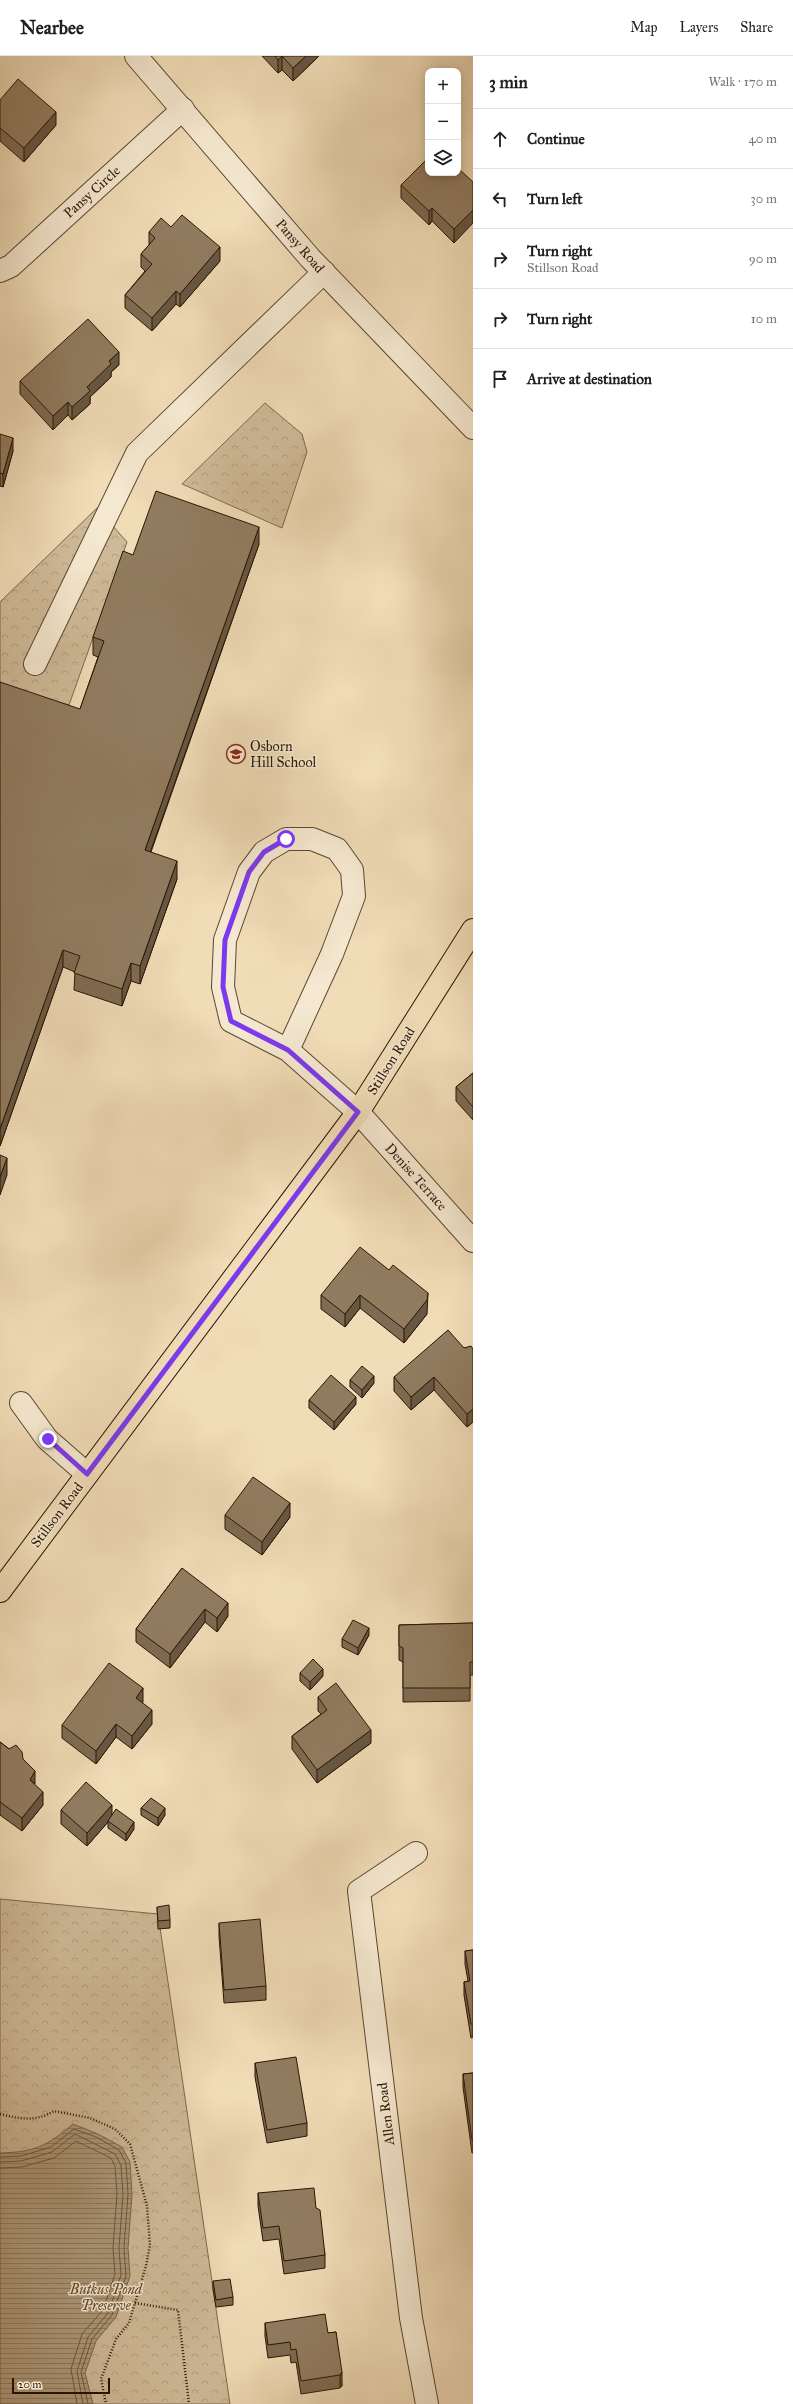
<!DOCTYPE html>
<meta charset="utf-8">
<style>
:root{--surface:#fff;--page:#f6f6f6;--text:#202124;--muted:#757577;--line:#e0e0e0}
body{margin:0;font-family:"IM FELL Great Primer",serif;background:var(--page);color:var(--text)}
.controls{position:absolute;right:12px;top:12px;display:grid;overflow:hidden;border-radius:8px;box-shadow:0 2px 10px #0003}
.controls button{width:36px;height:36px;display:grid;place-items:center;padding:0;border:0;border-bottom:1px solid var(--line);background:var(--surface);color:var(--text);font:20px sans-serif}
.scale{position:absolute;left:12px;bottom:10px;width:98px;box-sizing:border-box;padding-left:4px;border:2px solid #2b1502;border-top:0;font-size:11px;line-height:14px;white-space:nowrap;color:#2b1502;-webkit-text-stroke:3px #f5e8d0;paint-order:stroke}
.stop{position:absolute;width:12px;height:12px;margin:-9px;border:3px solid #7c3aed;border-radius:50%;background:#fff}
.stop.end{background:#7c3aed;border-color:#fff;box-shadow:0 1px 4px #0008}
.list{margin:0;padding:0;list-style:none}
h2{display:flex;justify-content:space-between;align-items:center;height:52px;margin:0;padding:0 16px;font-size:17px}
h2 small{font-size:13px;font-weight:400;color:var(--muted)}
.list li{display:grid;grid-template-columns:26px 1fr auto;gap:12px;align-items:center;box-sizing:border-box;height:60px;padding:0 16px;border-top:1px solid var(--line)}
.list b{display:block;font-size:15px;white-space:nowrap}
.list p{margin:0;font-size:13px;white-space:nowrap;color:var(--muted)}
.list em{font-size:13px;font-style:normal;color:var(--muted)}
.icon{flex:none;width:22px;height:22px;fill:none;stroke:currentColor;stroke-width:2;stroke-linecap:round;stroke-linejoin:round}
.map{position:relative;flex:none;width:473px;height:2348px;overflow:hidden}
header{display:flex;align-items:center;gap:24px;box-sizing:border-box;height:56px;padding:0 20px;background:var(--surface);border-bottom:1px solid var(--line)}
header strong{font-size:19px}
nav{display:flex;gap:22px;margin-inline-start:auto;font-size:14px}
main{display:flex}
aside{flex:1;background:var(--surface)}
.map>svg:first-child{display:block}
</style>
<header>
<strong>Nearbee</strong>
<nav><a>Map</a><a>Layers</a><a>Share</a></nav>
</header>
<main>
<div class="map">
<svg width="473" height="2348" viewBox="0 0 473 2348">
<defs>
<pattern id="park-crowns" width="20" height="18" patternUnits="userSpaceOnUse"><rect width="20" height="18" fill="#cfba98"/><path d="M2 6a3 3 0 1 1 6 0M12 15a3 3 0 1 1 6 0" fill="none" stroke="#b29f81"/></pattern>
<pattern id="water-rules" width="6" height="5" patternUnits="userSpaceOnUse"><rect width="6" height="5" fill="#ad9879"/><path d="M0 2.5h6" fill="none" stroke="#8d7b61"/></pattern>
</defs>
<rect width="100%" height="100%" fill="#f0dcb7"/>
<filter id="stains"><feTurbulence type="fractalNoise" baseFrequency=".005" numOctaves="4"/><feColorMatrix values="0 0 0 0 .2 0 0 0 0 .09 0 0 0 0 .02 0 0 0 .5 -.17"/></filter>
<radialGradient id="worn" r=".72"><stop offset=".6" stop-color="#630" stop-opacity="0"/><stop offset="1" stop-color="#630" stop-opacity=".3"/></radialGradient>
<g fill="url(#park-crowns)" stroke="#7d684d">
<polygon points="265,347 302,378 307,396 282,472 182,428"/>
<polygon points="97,452 127,486 69,649 0,629 0,546"/>
<polygon points="0,1843 158,1858 230,2348 0,2348"/>
</g>
<path fill="url(#water-rules)" stroke="#796449" d="M73,2068L98,2078L122,2091L130,2106L132,2138L128,2192L130,2220L116,2261L96,2285L85,2317L93,2348H0V2097C35,2096 47,2090 73,2068Z"/>
<g fill="none" stroke-linecap="round" stroke-linejoin="round">
<g stroke="#6c563e" stroke-width="1">
<polyline points="0,2101 21,2100 51,2091 74,2073 96,2081 119,2094 126,2107 128,2138 124,2192 126,2220 112,2259 92,2283 81,2316 88,2348"/>
<polyline points="0,2106 21,2105 52,2096 75,2078 115,2098 121,2109 123,2138 119,2192 121,2219 108,2257 88,2281 77,2315 83,2348"/>
<polyline points="0,2112 22,2111 54,2102 76,2085 111,2102 115,2110 117,2138 113,2192 115,2218 103,2254 82,2278 71,2313 77,2348"/>
</g>
<defs>
<g id="minor">
<polyline points="136,0 310,202 473,372"/>
<polyline points="0,215 11,210 183,53"/>
<polyline points="35,608 137,397 324,216"/>
<polyline points="288,994 332,898 354,840 352,814 337,793 312,783 286,783 264,796 249,816 225,884 223,931 231,965 288,994 358,1056 473,1185"/>
<polyline points="21,1347 47,1383 87,1418"/>
<polyline points="416,1797 359,1835 411,2262 427,2348"/>
</g>
<polyline id="major" points="0,1535 358,1056 473,874"/>
</defs>
<use href="#minor" stroke="#5c472f" stroke-width="24"/>
<use href="#major" stroke="#2b1502" stroke-width="24"/>
<g stroke="#2b1502" stroke-width="2.5" stroke-dasharray="1 2" stroke-linecap="butt">
<path d="M0,2058C20,2063 36,2066 54,2055L90,2062L115,2073L130,2088L147,2150L150,2189L146,2210L129,2267L116,2283L101,2323L106,2348"/>
<polyline points="135,2247 178,2254 189,2348"/>
</g>
<use href="#minor" stroke="#f5e8d0" stroke-width="22"/>
<use href="#major" stroke="#f0dcb7" stroke-width="22"/>
</g>
<g fill="#7d6b53" stroke="#2b1502">
<polygon points="262,0 319,0 293,25 282,14 278,17"/>
<polygon points="0,44 56,69 24,106 0,85"/>
<polygon points="458,117 454,187 432,165 429,169 401,142 401,129"/>
<polygon points="171,171 220,205 180,251 176,248 152,275 125,252 125,239 145,215 141,211 141,198 149,189 149,176"/>
<polygon points="119,309 111,316 111,321 90,341 90,348 72,364 68,359 53,374 20,338 20,325"/>
<polygon points="0,378 13,395 3,431 0,430"/>
<polygon points="259,488 151,796 177,823 140,928 131,925 122,950 74,934 75,916 63,911 0,1090 80,653 98,601 93,599 93,581 133,499"/>
<polygon points="473,1017 473,1064 456,1045 456,1031"/>
<polygon points="389,1214 427,1258 404,1287 360,1252 345,1271 321,1253 321,1239"/>
<polygon points="464,1292 473,1293 473,1366 467,1371 434,1334 411,1354 394,1335 394,1321"/>
<polygon points="350,1324 374,1327 362,1342 350,1331"/>
<polygon points="309,1344 356,1348 334,1374 309,1352"/>
<polygon points="225,1459 290,1461 262,1499 225,1473"/>
<polygon points="182,1512 228,1560 217,1576 205,1566 170,1612 136,1586 136,1573"/>
<polygon points="473,1567 473,1619 470,1619 470,1645 403,1646 403,1606 399,1604 399,1569"/>
<polygon points="369,1579 358,1599 342,1591 342,1583"/>
<polygon points="300,1617 323,1620 310,1634 300,1625"/>
<polygon points="318,1641 371,1687 317,1727 292,1693 292,1680 321,1658 318,1655"/>
<polygon points="143,1646 142,1647 152,1668 132,1693 116,1681 96,1708 62,1682 62,1669"/>
<polygon points="0,1686 23,1703 43,1749 22,1775 0,1759"/>
<polygon points="141,1752 165,1759 158,1770 141,1759"/>
<polygon points="61,1754 112,1759 134,1773 126,1785 108,1772 108,1766 87,1790 61,1768"/>
<polygon points="157,1851 170,1864 170,1872 158,1873"/>
<polygon points="219,1867 266,1930 266,1944 224,1947 219,1880"/>
<polygon points="473,1894 473,1981 471,1982 464,1939 464,1926 468,1925 465,1908 465,1895"/>
<polygon points="255,2007 307,2067 307,2080 267,2087 255,2021"/>
<polygon points="473,2017 473,2097 472,2097 463,2031 463,2018"/>
<polygon points="258,2137 316,2152 325,2199 325,2212 284,2218 279,2183 263,2185 258,2150"/>
<polygon points="213,2225 233,2241 233,2249 216,2251 213,2233"/>
<polygon points="265,2267 328,2277 336,2276 342,2330 340,2332 301,2338 296,2306 291,2307 290,2299 268,2302 265,2280"/>
</g>
<g fill="#665743" stroke="#2b1502">
<polygon points="282,0 282,14 278,17 278,4"/>
<polygon points="306,0 319,0 293,25 293,12"/>
<polygon points="56,56 56,69 24,106 24,92"/>
<polygon points="432,152 432,165 429,169 429,155"/>
<polygon points="473,154 473,167 454,187 454,173"/>
<polygon points="220,191 220,205 180,251 180,238"/>
<polygon points="176,235 176,248 152,275 152,262"/>
<polygon points="119,296 119,309 111,316 111,321 90,341 90,348 72,364 72,351 87,331 109,305"/>
<polygon points="68,346 68,359 53,374 53,360"/>
<polygon points="13,382 13,395 3,431 3,418"/>
<polygon points="259,471 259,488 145,811 145,794"/>
<polygon points="177,805 177,823 140,928 140,910"/>
<polygon points="63,894 63,911 0,1090 0,1073"/>
<polygon points="131,907 131,925 122,950 122,933"/>
<polygon points="7,1102 7,1119 0,1139 0,1121"/>
<polygon points="428,1237 427,1258 404,1287 404,1273"/>
<polygon points="360,1239 360,1252 345,1271 345,1258"/>
<polygon points="374,1320 374,1327 362,1342 362,1334"/>
<polygon points="434,1321 434,1334 411,1354 411,1341"/>
<polygon points="356,1341 356,1348 334,1374 334,1366"/>
<polygon points="473,1353 473,1366 467,1371 467,1358"/>
<polygon points="290,1447 290,1461 262,1499 262,1486"/>
<polygon points="228,1547 228,1560 217,1576 217,1562"/>
<polygon points="205,1553 205,1566 170,1612 170,1598"/>
<polygon points="369,1572 369,1579 358,1599 358,1592"/>
<polygon points="323,1613 323,1620 310,1634 310,1626"/>
<polygon points="143,1632 143,1646 136,1656 136,1642"/>
<polygon points="152,1654 152,1668 132,1693 132,1680"/>
<polygon points="116,1668 116,1681 96,1708 96,1695"/>
<polygon points="371,1674 371,1687 317,1727 317,1714"/>
<polygon points="35,1715 35,1728 30,1724"/>
<polygon points="43,1736 43,1749 22,1775 22,1762"/>
<polygon points="112,1749 112,1762 108,1765 108,1766 87,1790 87,1777"/>
<polygon points="165,1752 165,1759 158,1770 158,1762"/>
<polygon points="134,1766 134,1773 126,1785 126,1778"/>
<polygon points="342,2316 342,2330 340,2332 340,2319"/>
</g>
<g fill="#917c60" stroke="#2b1502">
<polygon points="275,0 306,0 293,12 282,0 278,4"/>
<polygon points="18,23 56,56 24,92 0,72 0,44"/>
<polygon points="428,102 428,117 458,117 458,112 473,126 473,154 454,173 432,152 429,155 401,129"/>
<polygon points="182,159 220,191 180,238 176,235 152,262 125,239 152,208 141,198 155,182 149,176 161,162 171,171"/>
<polygon points="88,263 119,296 109,305 111,308 87,331 90,335 72,351 68,346 53,360 20,325"/>
<polygon points="0,378 13,382 3,418 0,417"/>
<polygon points="156,435 259,471 145,794 177,805 140,910 131,907 122,933 74,917 80,900 63,894 0,1073 0,626 80,653 104,585 93,581 123,495 133,499"/>
<polygon points="473,1017 473,1051 456,1031"/>
<polygon points="0,1099 7,1102 0,1121"/>
<polygon points="360,1191 389,1214 393,1209 428,1237 427,1244 404,1273 360,1239 345,1258 321,1239"/>
<polygon points="448,1274 464,1292 471,1290 473,1293 473,1353 467,1358 434,1321 411,1341 394,1321"/>
<polygon points="362,1310 374,1320 362,1334 350,1324"/>
<polygon points="331,1319 356,1341 334,1366 309,1344"/>
<polygon points="253,1421 290,1447 262,1486 225,1459"/>
<polygon points="182,1512 228,1547 217,1562 205,1553 170,1598 136,1573"/>
<polygon points="353,1564 369,1572 358,1592 342,1583"/>
<polygon points="473,1567 473,1606 470,1606 470,1632 403,1632 403,1592 399,1590 399,1569"/>
<polygon points="313,1603 323,1613 310,1626 300,1617"/>
<polygon points="109,1607 143,1632 136,1642 152,1654 132,1680 116,1668 96,1695 62,1669"/>
<polygon points="336,1627 371,1674 317,1714 292,1680 327,1654 318,1641"/>
<polygon points="0,1686 9,1693 16,1689 22,1696 23,1703 35,1715 30,1724 43,1736 22,1762 0,1746"/>
<polygon points="86,1726 112,1749 87,1777 61,1754"/>
<polygon points="151,1742 165,1752 158,1762 141,1752"/>
<polygon points="116,1753 134,1766 126,1778 108,1765"/>
<polygon points="169,1849 170,1864 158,1865 157,1851"/>
<polygon points="260,1863 266,1930 224,1934 219,1867"/>
<polygon points="473,1894 473,1968 471,1968 464,1926 470,1925 465,1895"/>
<polygon points="296,2001 307,2067 267,2074 255,2007"/>
<polygon points="473,2017 473,2084 472,2084 463,2018"/>
<polygon points="314,2132 316,2152 320,2154 325,2199 284,2205 279,2170 263,2172 258,2137"/>
<polygon points="230,2223 233,2241 216,2244 213,2225"/>
<polygon points="325,2258 328,2277 336,2276 342,2316 340,2319 301,2325 296,2293 291,2294 290,2286 268,2289 265,2267"/>
</g>
<g fill="none" stroke-linecap="round" stroke-linejoin="round">
<polyline stroke="#7c3aed" stroke-width="5" points="48,1383 87,1418 358,1056 288,994 231,965 223,931 225,884 249,816 264,796 286,783"/>
</g>
<defs>
<symbol id="school-ring" viewBox="-11 -11 22 22"><circle r="9.5" fill="#f5e8d0" stroke="#8f2418" stroke-width="1.5"/><path d="M0-5L7-2L0 1L-7-2ZM-4 1L0 2.5L4 1V4Q0 6-4 4Z" fill="#8f2418"/></symbol>
</defs>
<g fill-rule="evenodd">
<use href="#school-ring" x="225" y="687" width="22" height="22"/>
</g>
<g text-anchor="middle" dominant-baseline="central" stroke-width="3" stroke-linejoin="round" paint-order="stroke">
<g font-size="14" fill="#2b1502" stroke="#f5e8d0">
<text transform="translate(92 136) rotate(-42)">Pansy Circle</text>
<text transform="translate(300 190) rotate(49)">Pansy Road</text>
<text transform="translate(391 1005) rotate(-58)">Stillson Road</text>
<text transform="translate(416 1121) rotate(48)">Denise Terrace</text>
<text transform="translate(57 1459) rotate(-53)">Stillson Road</text>
<text transform="translate(386 2058) rotate(-97)">Allen Road</text>
</g>
<g font-size="14" fill="#2b1502" stroke="#f5e8d0" text-anchor="start">
<text x="250" y="690">Osborn<tspan x="250" dy="16">Hill School</tspan></text>
</g>
<g font-size="14" font-style="italic" fill="#5c472f" stroke="#f5e8d0">
<text x="106" y="2233">Butkus Pond<tspan x="106" dy="16">Preserve</tspan></text>
</g>
</g>
<rect width="100%" height="100%" filter="url(#stains)"/>
<rect width="100%" height="100%" fill="url(#worn)"/>
</svg>
<div class="controls">
<button>+</button>
<button>−</button>
<button><svg class="icon" aria-label="layers" viewBox="0 0 24 24"><path d="M12 4l9 5-9 5-9-5zM3 14l9 5 9-5"/></svg></button>
</div>
<div class="scale">20 m</div>
<div class="stop" style="left:286px;top:783px"></div>
<div class="stop end" style="left:48px;top:1383px"></div>
</div>
<aside>
<h2>3 min<small>Walk · 170 m</small></h2>
<ul class="list">
<li><svg class="icon" aria-label="ahead" viewBox="0 0 24 24"><path d="M12 20V5M6 11l6-6 6 6"/></svg><div><b>Continue</b></div><em>40 m</em></li>
<li><svg class="icon" aria-label="left" viewBox="0 0 24 24"><path d="M17 20v-9H6M10 6l-5 5 5 5"/></svg><div><b>Turn left</b></div><em>30 m</em></li>
<li><svg class="icon" aria-label="right" viewBox="0 0 24 24"><path d="M7 20v-9h11M14 6l5 5-5 5"/></svg><div><b>Turn right</b><p>Stillson Road</p></div><em>90 m</em></li>
<li><svg class="icon" aria-label="right" viewBox="0 0 24 24"><path d="M7 20v-9h11M14 6l5 5-5 5"/></svg><div><b>Turn right</b></div><em>10 m</em></li>
<li><svg class="icon" aria-label="arrive" viewBox="0 0 24 24"><path d="M6 21V4h12l-3 4 3 4H6"/></svg><div><b>Arrive at destination</b></div></li>
</ul>
</aside>
</main>
